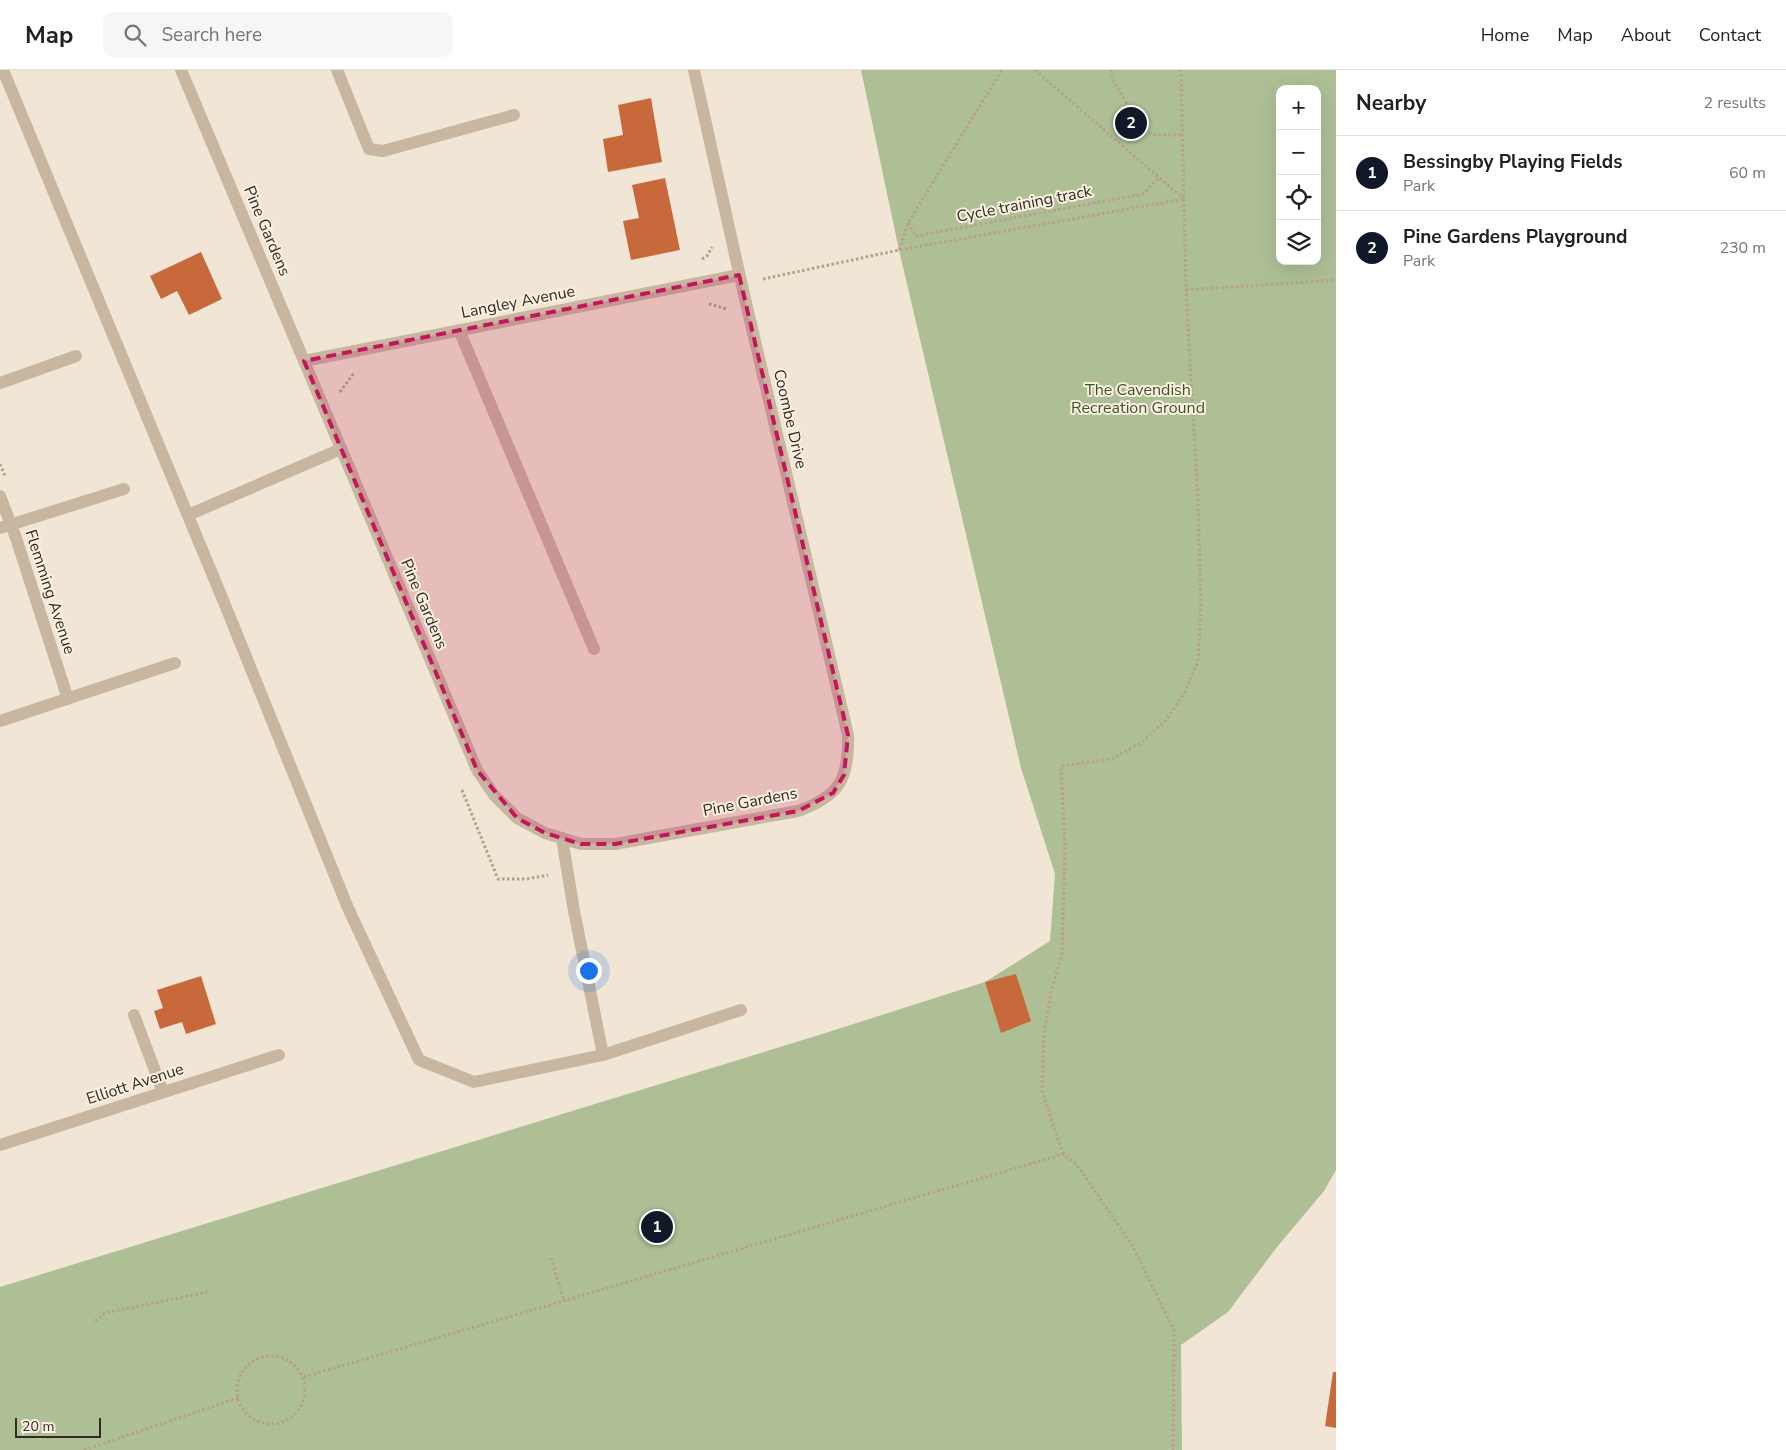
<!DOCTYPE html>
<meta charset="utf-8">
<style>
:root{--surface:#fff;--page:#f6f6f6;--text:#202124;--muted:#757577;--line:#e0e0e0;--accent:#111827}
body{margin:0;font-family:"Nunito Sans",sans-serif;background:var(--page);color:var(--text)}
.controls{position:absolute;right:15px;top:15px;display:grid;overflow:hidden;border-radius:10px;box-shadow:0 5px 20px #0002}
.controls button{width:45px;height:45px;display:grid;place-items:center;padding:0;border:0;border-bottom:1px solid var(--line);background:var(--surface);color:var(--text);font:25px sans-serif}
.scale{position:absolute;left:15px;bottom:12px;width:86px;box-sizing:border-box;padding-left:5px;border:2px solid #332a24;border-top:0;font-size:14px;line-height:18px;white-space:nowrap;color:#332a24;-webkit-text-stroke:4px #f9f0e1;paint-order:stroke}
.you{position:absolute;left:588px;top:900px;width:18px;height:18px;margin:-12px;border:4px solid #fff;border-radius:50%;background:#1a73e8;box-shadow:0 0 0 8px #1a73e833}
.badge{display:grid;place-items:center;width:32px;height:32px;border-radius:50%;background:var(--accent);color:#fff;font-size:16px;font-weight:700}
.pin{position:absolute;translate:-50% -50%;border:2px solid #fff;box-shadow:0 1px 5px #0006}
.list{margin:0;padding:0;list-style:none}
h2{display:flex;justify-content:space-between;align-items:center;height:65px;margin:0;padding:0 20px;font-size:21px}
h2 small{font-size:16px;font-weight:400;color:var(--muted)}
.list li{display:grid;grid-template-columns:32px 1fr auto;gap:15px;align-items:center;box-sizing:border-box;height:75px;padding:0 20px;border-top:1px solid var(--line)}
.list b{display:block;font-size:19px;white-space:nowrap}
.list p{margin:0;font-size:16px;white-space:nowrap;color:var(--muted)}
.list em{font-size:16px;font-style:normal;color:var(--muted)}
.icon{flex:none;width:28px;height:28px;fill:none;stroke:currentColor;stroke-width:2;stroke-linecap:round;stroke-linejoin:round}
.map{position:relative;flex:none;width:1336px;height:1380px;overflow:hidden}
header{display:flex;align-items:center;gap:30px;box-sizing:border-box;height:70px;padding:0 25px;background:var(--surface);border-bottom:1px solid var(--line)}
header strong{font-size:24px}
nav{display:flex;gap:28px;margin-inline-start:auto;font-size:18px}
.search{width:350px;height:45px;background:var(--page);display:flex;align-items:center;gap:12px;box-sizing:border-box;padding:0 18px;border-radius:10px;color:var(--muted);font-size:19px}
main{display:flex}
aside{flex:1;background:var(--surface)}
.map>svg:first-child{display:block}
</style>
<header>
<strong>Map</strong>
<div class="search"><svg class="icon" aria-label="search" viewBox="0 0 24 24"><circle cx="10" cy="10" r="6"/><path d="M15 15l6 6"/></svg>Search here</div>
<nav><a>Home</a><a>Map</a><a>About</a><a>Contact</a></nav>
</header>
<main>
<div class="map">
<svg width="1336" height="1380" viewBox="0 0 1336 1380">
<rect width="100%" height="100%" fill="#f1e6d5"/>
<path fill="#aebf95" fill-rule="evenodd" d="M861,0H1336V1100L1324,1121L1277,1177L1228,1242L1181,1275L1182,1380H0V1217L816,966L985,912L1050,871L1055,804L1021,698L899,180ZM1280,19H1317V191H1280Z"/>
<g fill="#c8693b">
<polygon points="651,28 662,92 608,102 603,69 623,65 618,35"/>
<polygon points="665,108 680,180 631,190 623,151 639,148 632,115"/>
<polygon points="201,182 222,229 189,245 177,221 161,229 150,206"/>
<polygon points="1016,904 1031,951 1001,963 985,912"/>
<polygon points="201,906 216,954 186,964 182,952 160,959 154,941 163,938 157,920"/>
<polygon points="1333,1302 1336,1302 1336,1358 1325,1356"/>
</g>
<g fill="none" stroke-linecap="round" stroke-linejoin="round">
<g stroke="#b4a08c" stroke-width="3" stroke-dasharray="2.5 2.5" stroke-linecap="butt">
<polyline points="1035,0 1184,129"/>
<polyline points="1111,0 1112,8 1140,56 1152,65 1183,65"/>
<polyline points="908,153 916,166 1143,124 1159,108"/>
<polyline points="899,180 908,153 1002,0"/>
<polyline points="702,189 707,186 712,177"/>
<polyline points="763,209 899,180 1184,129"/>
<polyline points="1186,220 1336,210"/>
<polyline points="709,234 727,239"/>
<polyline points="340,322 354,303"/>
<polyline points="0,394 5,406"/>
<polyline points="462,720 498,809 527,809 548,805"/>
<polyline points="1064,1084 1058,1070 1042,1020 1044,963 1051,922 1062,884 1065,778 1061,696 1111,689 1141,673 1166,650 1184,624 1198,591 1201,537 1198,432 1186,220 1181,0"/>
<polyline points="551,1188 564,1231"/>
<polyline points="95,1251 105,1243 207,1222"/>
<circle cx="271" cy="1320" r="34"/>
<polyline points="304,1307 1064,1084 1077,1095 1132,1175 1174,1260 1173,1380"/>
<polyline points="84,1380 238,1328"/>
</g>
<g stroke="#c8b6a1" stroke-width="12">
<polyline points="3,0 223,530 348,838 419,990 474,1012 603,985 574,841 562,768"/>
<polyline points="337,0 369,79 383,81 514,45"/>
<polyline points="459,260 594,579"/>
<polyline points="0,313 76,286"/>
<polyline points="188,445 341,379"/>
<polyline points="0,651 175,593"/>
<polyline points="603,985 741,940"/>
</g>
<g stroke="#c8b6a1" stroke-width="12">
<path d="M181,0L477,700L494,725L517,748L545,763L581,774H615L798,741C840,726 849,709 848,665L742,216L694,0"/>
<polyline points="304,291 739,205"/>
<polyline points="0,426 16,468 68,629"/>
<polyline points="0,458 124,419"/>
<polyline points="134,945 163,1022"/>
<polyline points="0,1075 279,985"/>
</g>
</g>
<path fill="#c2185b" fill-opacity="0.2" stroke="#c2185b" stroke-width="4" stroke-dasharray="10 6" stroke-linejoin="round" d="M739,205L848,665L844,705L833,723L798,741L615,774H581L545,763L517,748L477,700L304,291Z"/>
<g text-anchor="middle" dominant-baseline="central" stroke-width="4" stroke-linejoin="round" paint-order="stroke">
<g font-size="16" fill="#332a24" stroke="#f9f0e1">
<text transform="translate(1024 134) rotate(-11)">Cycle training track</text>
<text transform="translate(267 161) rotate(67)">Pine Gardens</text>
<text transform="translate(518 232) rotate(-11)">Langley Avenue</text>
<text transform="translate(790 349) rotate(77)">Coombe Drive</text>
<text transform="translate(50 522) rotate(72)">Flemming Avenue</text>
<text transform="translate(424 534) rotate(67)">Pine Gardens</text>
<text transform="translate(750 732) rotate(-11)">Pine Gardens</text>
<text transform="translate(135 1014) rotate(-18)">Elliott Avenue</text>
</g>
<g font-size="16" fill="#3f5128" stroke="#f9f0e1">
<text x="1138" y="320">The Cavendish<tspan x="1138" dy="18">Recreation Ground</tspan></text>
</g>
</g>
</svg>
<div class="controls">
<button>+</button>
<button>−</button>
<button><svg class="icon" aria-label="locate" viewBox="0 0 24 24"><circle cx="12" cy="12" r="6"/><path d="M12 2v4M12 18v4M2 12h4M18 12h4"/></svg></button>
<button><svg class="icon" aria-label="layers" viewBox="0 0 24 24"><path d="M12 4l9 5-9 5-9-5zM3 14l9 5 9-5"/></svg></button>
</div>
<div class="scale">20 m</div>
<div class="you"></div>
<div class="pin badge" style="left:657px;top:1157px">1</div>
<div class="pin badge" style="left:1131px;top:53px">2</div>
</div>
<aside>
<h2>Nearby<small>2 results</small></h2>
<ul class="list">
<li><span class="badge">1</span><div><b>Bessingby Playing Fields</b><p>Park</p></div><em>60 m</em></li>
<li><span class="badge">2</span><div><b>Pine Gardens Playground</b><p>Park</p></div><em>230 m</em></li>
</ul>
</aside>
</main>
